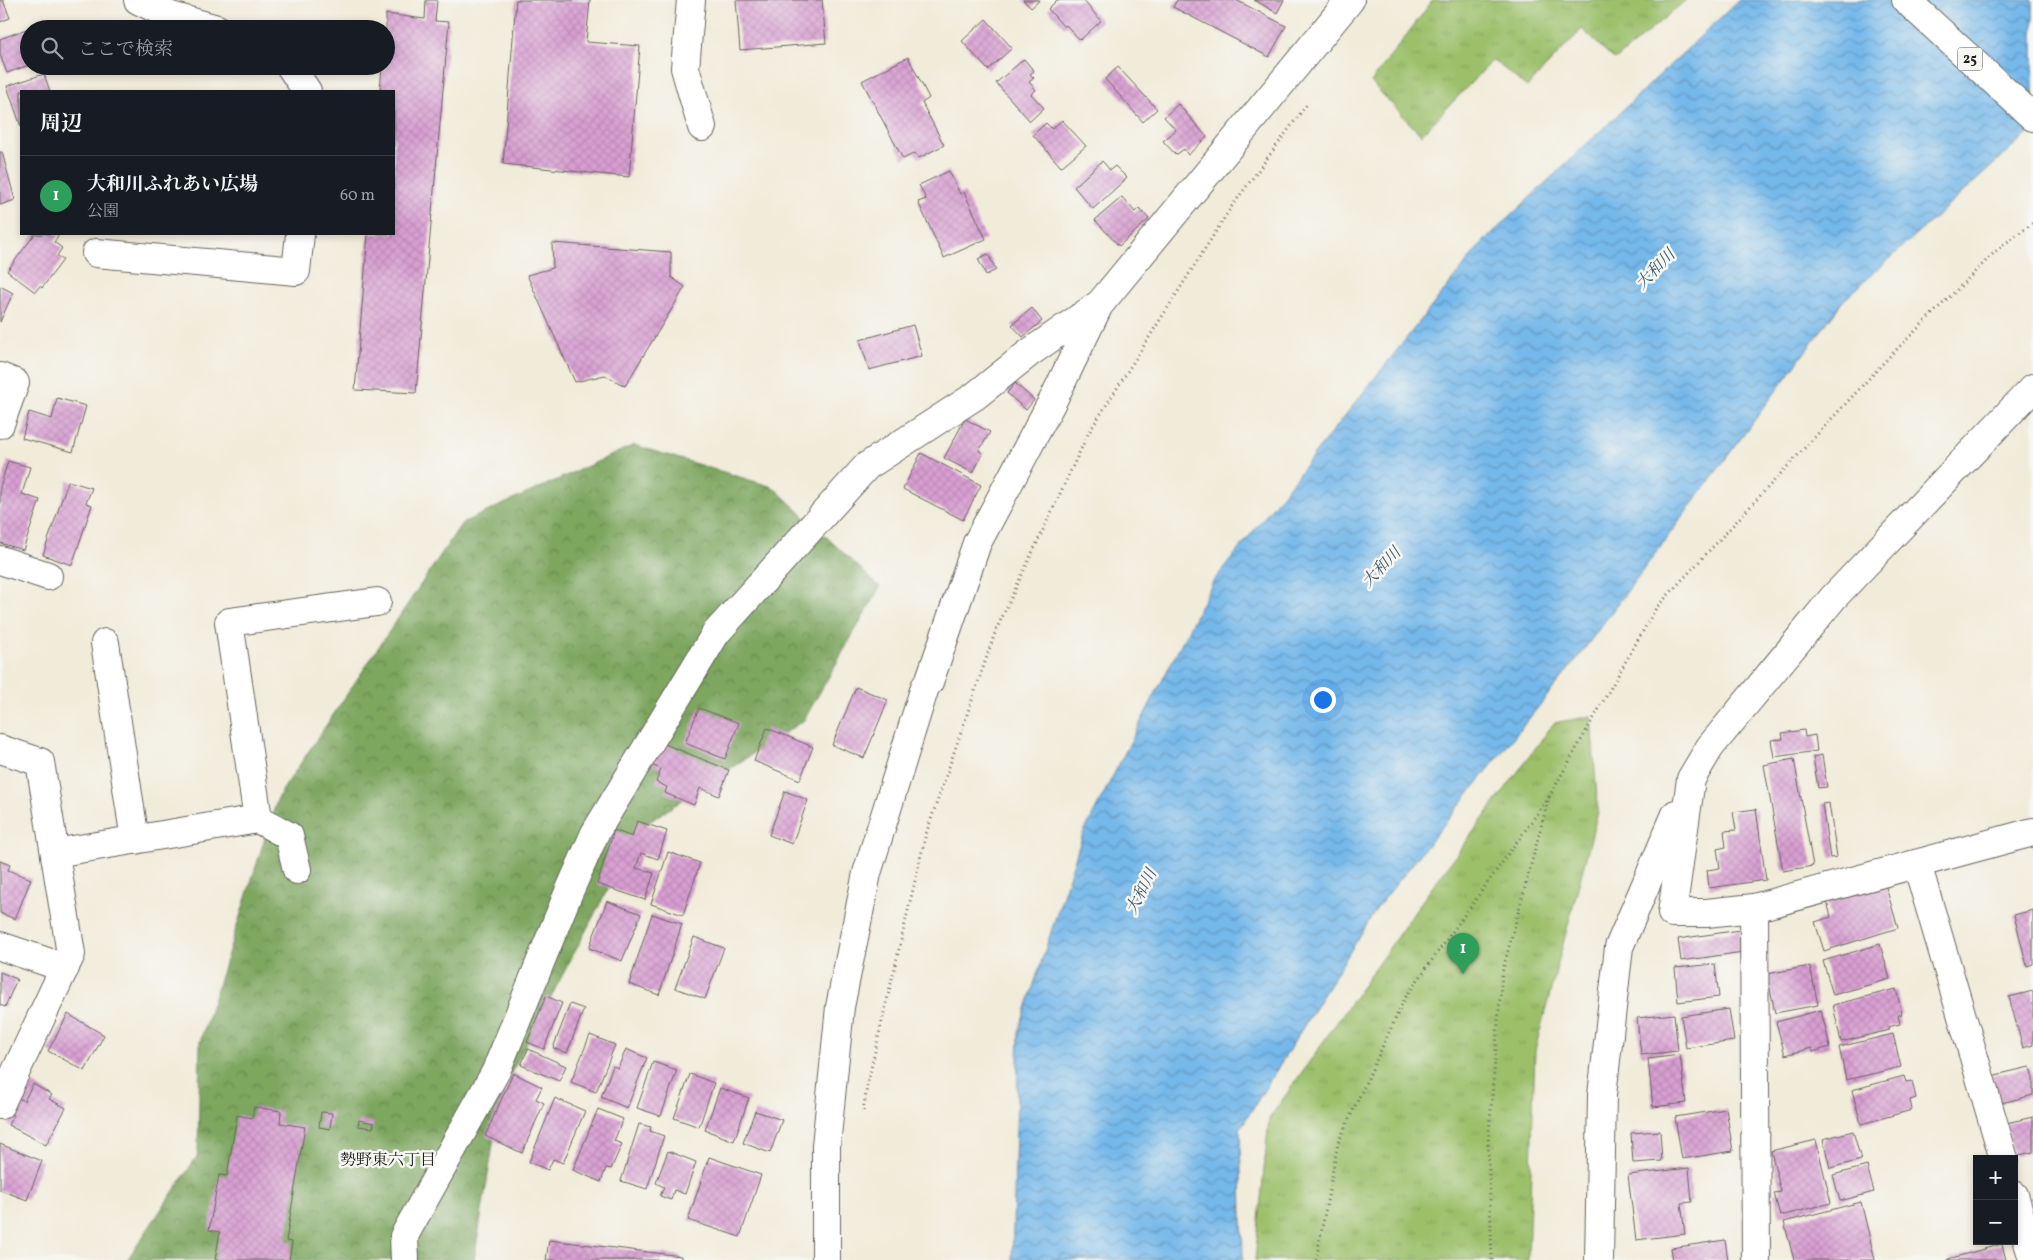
<!DOCTYPE html>
<html lang="ja">
<meta charset="utf-8">
<style>
:root{--surface:#171b24;--page:#20242c;--text:#f1f3f6;--muted:#9ea1a6;--line:#363941;--accent:#8c9099}
body{margin:0;font-family:Vollkorn,"Noto Serif JP",serif;background:var(--page);color:var(--text)}
.controls{position:absolute;right:15px;bottom:15px;display:grid;overflow:hidden;border-radius:0px;box-shadow:0 2px 8px #0003}
.controls button{width:45px;height:45px;display:grid;place-items:center;padding:0;border:0;border-bottom:1px solid var(--line);background:var(--surface);color:var(--text);font:25px sans-serif}
.you{position:absolute;left:1322px;top:699px;width:18px;height:18px;margin:-12px;border:4px solid #fff;border-radius:50%;background:#1a73e8;box-shadow:0 0 0 8px #1a73e833}
.badge{display:grid;place-items:center;width:32px;height:32px;border-radius:50%;background:var(--accent);color:#fff;font-size:16px;font-weight:700}
.pin{position:absolute;translate:-50% -41px;filter:drop-shadow(0 1px 2px #0008)}
.pin::after{content:'';position:absolute;top:26px;width:18px;height:15px;background:inherit;clip-path:polygon(0 0,100% 0,50% 100%)}
.list{margin:0;padding:0;list-style:none}
h2{display:flex;justify-content:space-between;align-items:center;height:65px;margin:0;padding:0 20px;font-size:21px}
h2 small{font-size:16px;font-weight:400;color:var(--muted)}
.list li{display:grid;grid-template-columns:32px 1fr auto;gap:15px;align-items:center;box-sizing:border-box;height:80px;padding:0 20px;border-top:1px solid var(--line)}
.list b{display:block;font-size:19px;white-space:nowrap}
.list p{margin:0;font-size:16px;white-space:nowrap;color:var(--muted)}
.list em{font-size:16px;font-style:normal;color:var(--muted)}
.icon{flex:none;width:28px;height:28px;fill:none;stroke:currentColor;stroke-width:2;stroke-linecap:round;stroke-linejoin:round}
.map{position:relative;flex:none;width:2033px;height:1260px;overflow:hidden}
.search{position:absolute;background:var(--surface);box-shadow:0 2px 8px #0003;left:20px;top:20px;width:375px;height:55px;display:flex;align-items:center;gap:12px;box-sizing:border-box;padding:0 18px;border-radius:28px;color:var(--muted);font-size:19px}
.panel{position:absolute;background:var(--surface);box-shadow:0 2px 8px #0003;left:20px;top:90px;width:375px;height:145px;border-radius:0px}
.map>svg:first-child{display:block}
</style>
<div class="map">
<svg width="2033" height="1260" viewBox="0 0 2033 1260">
<defs>
<pattern id="grass-tufts" width="24" height="20" patternUnits="userSpaceOnUse" patternTransform="scale(1.25)"><rect width="24" height="20" fill="#9cc06a"/><path d="M3 7l-1-3M5 7V3M7 7l1-3M15 17l-1-3M17 17v-4M19 17l1-3" fill="none" stroke="#86a45b"/></pattern>
<pattern id="forest-crowns" width="20" height="18" patternUnits="userSpaceOnUse" patternTransform="scale(1.25)"><rect width="20" height="18" fill="#7da65e"/><path d="M2 6a3 3 0 1 1 6 0M12 15a3 3 0 1 1 6 0" fill="none" stroke="#66864d"/></pattern>
<pattern id="water-waves" width="16" height="10" patternUnits="userSpaceOnUse" patternTransform="scale(1.25)"><rect width="16" height="10" fill="#75b8ea"/><path d="M0 5q4-4 8 0t8 0" fill="none" stroke="#5f95bd"/></pattern>
<pattern id="building-cross-hatch" width="8" height="8" patternUnits="userSpaceOnUse" patternTransform="scale(1.25)"><rect width="8" height="8" fill="#d89fd2"/><path d="M0 0l8 8M0 8l8-8" fill="none" stroke="#b988b4"/></pattern>
</defs>
<rect width="100%" height="100%" fill="#f6f6f2"/>
<filter id="ink" filterUnits="userSpaceOnUse"><feTurbulence type="fractalNoise" baseFrequency=".02" numOctaves="2"/><feDisplacementMap in="SourceGraphic" scale="10" xChannelSelector="R" yChannelSelector="G"/><feConvolveMatrix kernelMatrix="1 2 1 2 8 2 1 2 1" color-interpolation-filters="sRGB"/></filter>
<filter id="wash" filterUnits="userSpaceOnUse"><feTurbulence type="fractalNoise" baseFrequency=".0096" numOctaves="4" result="noise"/><feDisplacementMap in="SourceGraphic" scale="20" xChannelSelector="R" yChannelSelector="G"/><feGaussianBlur stdDeviation="1.12" result="paint"/><feColorMatrix in="noise" values="0 0 0 0 0 0 0 0 0 0 0 0 0 0 0 0 0 1.4 0 .05"/><feComposite in="paint" operator="in"/></filter>
<g filter="url(#wash)">
<rect width="100%" height="100%" fill="#f1ebd9"/>
<g fill="url(#grass-tufts)" stroke="#5c6e43">
<polygon points="1433,0 1686,0 1615,60 1582,29 1527,87 1493,60 1421,135 1371,82"/>
<polygon points="1591,716 1598,812 1535,1050 1528,1260 1255,1260 1269,1119 1425,897 1554,723"/>
</g>
<polygon fill="url(#forest-crowns)" stroke="#4c613d" points="634,445 773,487 880,587 804,720 640,828 502,1090 474,1260 127,1260 198,1155 200,1042 278,797 462,523"/>
<polygon fill="url(#water-waves)" stroke="#486a83" points="1739,0 2033,0 2033,129 1843,301 1576,660 1377,908 1240,1129 1243,1260 1012,1260 1019,1030 1083,834 1213,582 1482,243"/>
<g id="blocks">
<g fill="url(#building-cross-hatch)">
<polygon points="0,0 3,0 10,18 0,22"/>
<polygon points="426,0 437,0 435,21 449,22 416,393 355,390 368,234 394,234 394,91 380,91 382,66 386,66 386,14 425,19"/>
<polygon points="516,0 590,0 586,42 640,46 629,177 503,164"/>
<polygon points="736,0 822,0 826,43 740,50"/>
<polygon points="1023,0 1040,0 1031,8"/>
<polygon points="1057,0 1083,0 1101,21 1080,40 1066,25 1064,27 1048,9"/>
<polygon points="1177,0 1236,0 1286,26 1269,57 1173,7"/>
<polygon points="1254,0 1284,0 1277,13"/>
<polygon points="986,19 1012,48 988,70 962,41"/>
<polygon points="29,28 29,65 7,73 0,55 0,39"/>
<polygon points="908,57 929,98 922,103 944,145 919,158 915,153 903,159 862,81"/>
<polygon points="1024,59 1034,71 1030,74 1034,78 1029,82 1036,90 1031,94 1044,108 1030,121 996,83"/>
<polygon points="1118,67 1157,109 1143,122 1105,79"/>
<polygon points="44,74 50,91 21,91 21,127 7,86"/>
<polygon points="1178,104 1207,137 1188,155 1184,149 1176,155 1163,141 1176,130 1164,117"/>
<polygon points="1062,120 1086,146 1061,167 1033,135 1046,123 1052,129"/>
<polygon points="0,152 2,152 15,200 0,205"/>
<polygon points="1102,161 1110,170 1115,166 1127,178 1093,209 1074,187"/>
<polygon points="949,171 960,194 964,192 986,239 944,258 918,202 926,199 919,185"/>
<polygon points="1122,197 1135,212 1139,208 1149,219 1119,246 1095,220"/>
<polygon points="35,234 60,234 54,242 62,248 57,256 63,260 42,288 40,286 35,292 7,271"/>
<polygon points="552,243 671,252 671,277 685,287 625,386 605,375 575,382 527,275 553,268"/>
<polygon points="988,254 996,270 986,275 978,259"/>
<polygon points="0,286 13,293 0,322"/>
<polygon points="1032,308 1042,321 1023,337 1012,325"/>
<polygon points="913,325 922,356 869,370 860,340"/>
<polygon points="1015,383 1034,400 1026,410 1007,393"/>
<polygon points="57,398 86,406 73,452 22,438 29,412 52,419"/>
<polygon points="965,419 990,432 979,451 983,453 973,473 944,458"/>
<polygon points="921,453 981,485 963,520 903,489"/>
<polygon points="8,461 30,467 22,494 40,500 23,550 0,543 0,487"/>
<polygon points="68,481 92,488 86,503 92,505 72,565 43,555"/>
<polygon points="856,687 888,700 864,758 832,745"/>
<polygon points="699,708 739,723 725,759 685,743"/>
<polygon points="767,728 813,747 800,780 754,761"/>
<polygon points="1804,730 1805,737 1815,735 1817,751 1774,757 1771,740 1783,739 1782,733"/>
<polygon points="657,741 729,770 719,796 700,788 694,805 665,793 667,787 656,782 661,769 649,764"/>
<polygon points="1822,755 1827,787 1818,788 1813,757"/>
<polygon points="1794,759 1813,866 1783,871 1764,765"/>
<polygon points="785,791 808,800 792,844 769,835"/>
<polygon points="1829,803 1837,857 1830,858 1822,804"/>
<polygon points="1756,809 1766,880 1709,888 1707,870 1720,868 1717,849 1726,847 1724,831 1736,830 1733,812"/>
<polygon points="637,821 667,831 658,859 641,853 636,868 654,873 645,900 597,884 614,830 632,837"/>
<polygon points="668,852 700,863 683,915 651,904"/>
<polygon points="0,861 10,865 8,870 31,879 15,919 0,913"/>
<polygon points="1883,877 1898,928 1824,951 1815,922 1831,917 1825,894"/>
<polygon points="607,901 641,914 622,961 589,948"/>
<polygon points="2033,910 2033,964 2027,966 2014,915"/>
<polygon points="652,914 682,924 659,995 629,984"/>
<polygon points="1740,930 1743,952 1681,961 1678,939"/>
<polygon points="694,937 724,948 705,999 675,988"/>
<polygon points="1880,944 1890,979 1833,995 1823,961"/>
<polygon points="1715,964 1719,997 1678,1002 1675,968"/>
<polygon points="1810,966 1818,1005 1775,1013 1767,974"/>
<polygon points="0,972 17,979 5,1007 0,1005"/>
<polygon points="1896,989 1902,1014 1898,1015 1900,1024 1888,1027 1889,1030 1841,1042 1833,1005"/>
<polygon points="2033,991 2033,1045 2023,1048 2009,997"/>
<polygon points="546,996 562,1003 544,1049 527,1042"/>
<polygon points="570,1004 584,1009 567,1053 553,1048"/>
<polygon points="1729,1009 1734,1041 1686,1048 1681,1016"/>
<polygon points="1821,1010 1830,1047 1813,1052 1812,1048 1785,1055 1776,1022"/>
<polygon points="68,1014 104,1035 85,1071 48,1051"/>
<polygon points="1674,1014 1678,1051 1641,1055 1637,1018"/>
<polygon points="1893,1034 1901,1067 1846,1080 1839,1047"/>
<polygon points="590,1035 615,1045 596,1092 571,1082"/>
<polygon points="528,1049 566,1066 559,1081 521,1065"/>
<polygon points="626,1049 647,1058 627,1108 601,1097 613,1066 618,1068"/>
<polygon points="1680,1055 1686,1103 1653,1107 1648,1059"/>
<polygon points="653,1062 677,1070 661,1116 637,1108"/>
<polygon points="2030,1067 2033,1078 2033,1095 1998,1104 1991,1076"/>
<polygon points="513,1073 542,1087 536,1099 544,1103 522,1153 485,1136"/>
<polygon points="690,1074 714,1083 699,1127 674,1118"/>
<polygon points="1904,1076 1906,1082 1912,1081 1916,1098 1910,1100 1912,1110 1861,1124 1852,1090"/>
<polygon points="33,1084 52,1095 49,1099 66,1108 46,1145 8,1125 13,1115 9,1112 17,1097 24,1101"/>
<polygon points="720,1088 749,1098 734,1141 705,1130"/>
<polygon points="555,1098 585,1111 563,1163 553,1159 548,1170 529,1162"/>
<polygon points="254,1107 281,1111 280,1123 305,1127 286,1241 292,1242 289,1260 215,1260 220,1232 209,1230 219,1175 227,1176 237,1115 252,1118"/>
<polygon points="598,1109 623,1119 614,1141 622,1144 611,1169 606,1168 601,1182 573,1170"/>
<polygon points="1726,1109 1733,1151 1682,1159 1675,1117"/>
<polygon points="755,1111 782,1120 770,1153 743,1143"/>
<polygon points="321,1112 332,1113 330,1129 319,1127"/>
<polygon points="2033,1117 2033,1152 2014,1156 2006,1123"/>
<polygon points="359,1120 374,1123 373,1128 358,1126"/>
<polygon points="639,1124 651,1127 650,1131 664,1136 647,1189 621,1181"/>
<polygon points="1660,1131 1662,1161 1633,1163 1631,1133"/>
<polygon points="1853,1131 1861,1160 1830,1168 1823,1139"/>
<polygon points="1816,1140 1831,1203 1780,1216 1774,1193 1781,1192 1771,1151"/>
<polygon points="0,1144 42,1161 27,1200 0,1190"/>
<polygon points="668,1151 696,1162 685,1194 674,1190 671,1200 660,1196 664,1187 656,1183"/>
<polygon points="709,1157 761,1175 740,1237 688,1220"/>
<polygon points="1867,1166 1874,1192 1840,1201 1833,1175"/>
<polygon points="1689,1168 1692,1202 1681,1203 1685,1234 1636,1240 1628,1175"/>
<polygon points="1861,1202 1875,1260 1794,1260 1784,1222"/>
<polygon points="549,1240 681,1256 681,1260 546,1260"/>
<polygon points="1725,1240 1728,1260 1673,1260 1671,1248"/>
<polygon points="2002,1244 2006,1260 1948,1260 1948,1259"/>
</g>
</g>
</g>
<g filter="url(#ink)">
<use href="#blocks" fill-opacity="0" stroke="#67645e" stroke-width="1"/>
<g fill="none" stroke-linecap="round" stroke-linejoin="round">
<defs>
<g id="minor">
<polyline points="138,0 171,16 217,29"/>
<polyline points="691,0 685,68 702,127"/>
<polyline points="290,66 307,91"/>
<polyline points="96,253 296,271 300,234"/>
<polyline points="0,377 15,383 0,424"/>
<polyline points="0,560 48,576"/>
<polyline points="105,643 135,840"/>
<polyline points="0,749 40,762 71,954 0,1105"/>
<polyline points="258,819 289,836 297,870"/>
<polyline points="55,853 258,819 229,622 377,602"/>
<polyline points="1917,864 2004,1159"/>
<polyline points="1754,908 1706,913 1672,913 1691,779 1710,747 1833,598 2033,388"/>
<polyline points="0,946 65,968"/>
<polyline points="2014,1195 2033,1259"/>
<polyline points="405,1260 404,1236 496,1071 568,894 595,833 716,633 867,466 975,396 1029,353 1098,305"/>
<polyline points="826,1260 826,1146 840,1007 867,873 925,687 929,682 977,543 1053,400 1099,305 1350,0"/>
<polyline points="1599,1260 1602,1095 1619,947 1676,814"/>
<polyline points="1756,1260 1754,908 2033,832"/>
</g>
<polyline id="highway" points="1906,0 2033,117"/>
</defs>
<use href="#minor" stroke="#67645e" stroke-width="30"/>
<use href="#highway" stroke="#67645e" stroke-width="30"/>
<g stroke="#67645e" stroke-width="3" stroke-dasharray="1 4" stroke-linecap="butt">
<polyline points="1549,797 1656,608 1889,357 1999,248 2033,223"/>
<polyline points="863,1111 868,1081 926,834 996,630 1088,434 1232,206 1308,103"/>
<polyline points="1316,1260 1338,1143 1405,998 1549,797 1502,973 1488,1145 1492,1260"/>
</g>
<use href="#minor" stroke="#fff" stroke-width="28"/>
<use href="#highway" stroke="#fff" stroke-width="28"/>
</g>
</g>
<g text-anchor="middle" dominant-baseline="central" stroke-width="5" stroke-linejoin="round" paint-order="stroke">
<rect fill="#f6f6f2" stroke="#5d5d5c" stroke-width="1" x="1957.5" y="47.5" width="25" height="23" rx="4"/>
<g font-size="14" font-weight="bold" fill="#1c1c1c">
<text x="1970" y="59">25</text>
</g>
<g font-size="16" font-style="italic" fill="#405a6e" stroke="#f6f6f2">
<text transform="translate(1656 270) rotate(-46)">大和川</text>
<text transform="translate(1382 568) rotate(-47)">大和川</text>
<text transform="translate(1142 892) rotate(-63)">大和川</text>
</g>
<g font-size="16" fill="#1c1c1c" stroke="#f6f6f2">
<text x="388" y="1161">勢野東六丁目</text>
</g>
</g>
</svg>
<div class="controls">
<button>+</button>
<button>−</button>
</div>
<div class="you"></div>
<div class="pin badge" style="left:1463px;top:974px;background:#2e9e5b">1</div>
<div class="search"><svg class="icon" aria-label="search" viewBox="0 0 24 24"><circle cx="10" cy="10" r="6"/><path d="M15 15l6 6"/></svg>ここで検索</div>
<section class="panel">
<h2>周辺<small></small></h2>
<ul class="list">
<li><span class="badge" style="background:#2e9e5b">1</span><div><b>大和川ふれあい広場</b><p>公園</p></div><em>60 m</em></li>
</ul>
</section>
</div>
